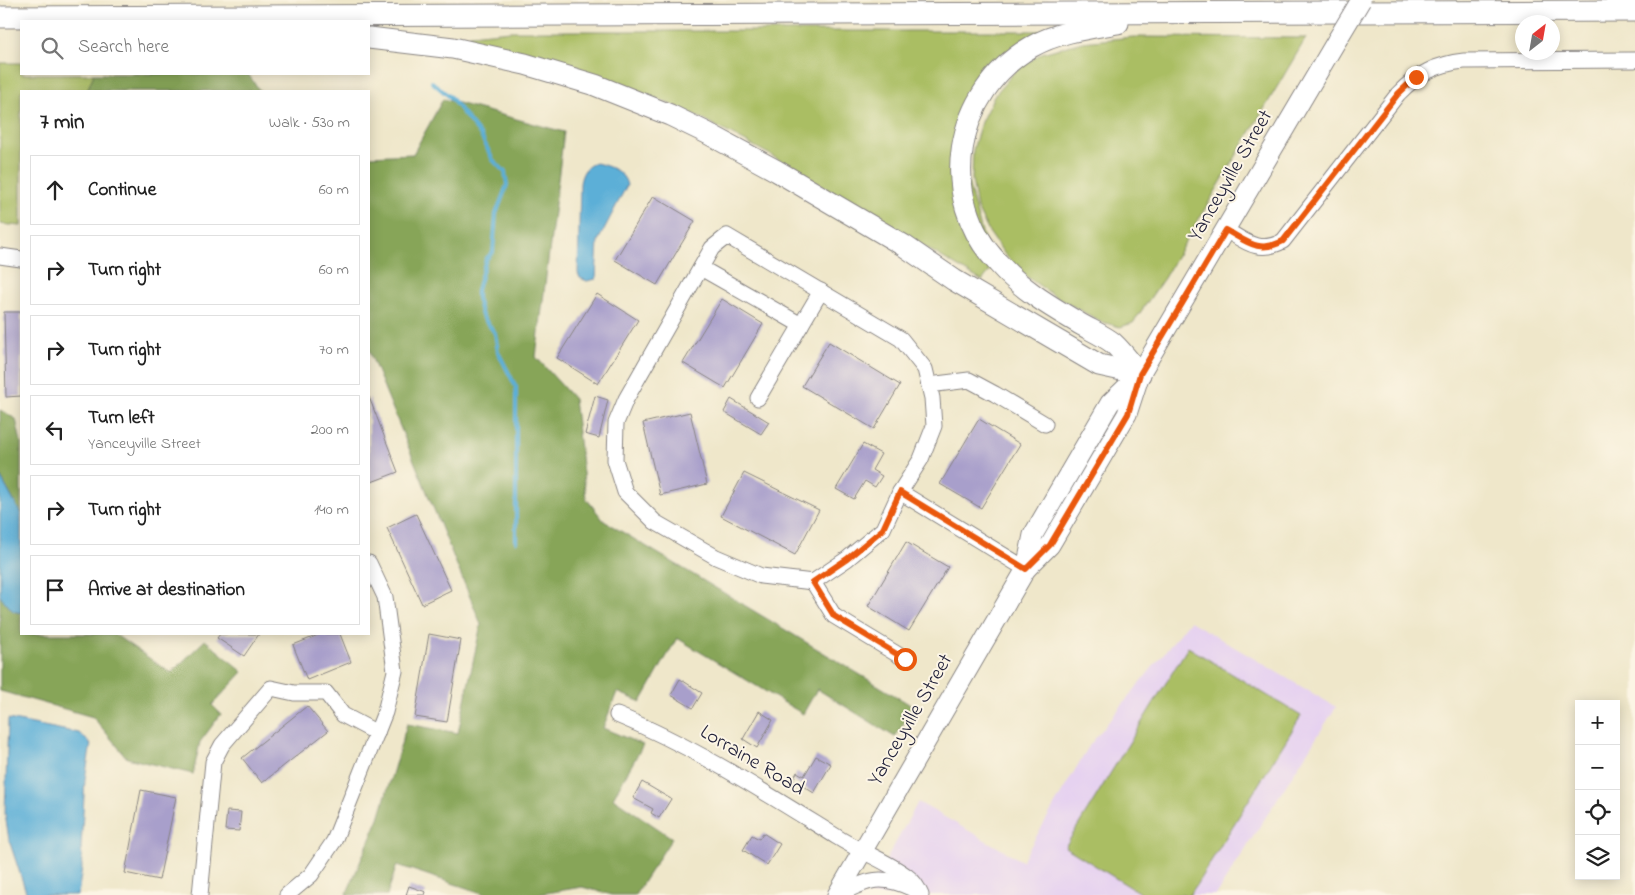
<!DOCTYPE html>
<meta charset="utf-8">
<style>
:root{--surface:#fff;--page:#f2f2f2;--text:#222;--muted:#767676;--line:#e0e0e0}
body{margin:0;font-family:"Indie Flower",sans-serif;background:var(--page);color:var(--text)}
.controls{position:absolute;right:15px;bottom:15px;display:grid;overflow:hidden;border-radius:0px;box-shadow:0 2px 12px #0003}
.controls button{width:45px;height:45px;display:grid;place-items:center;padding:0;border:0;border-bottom:1px solid var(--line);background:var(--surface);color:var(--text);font:25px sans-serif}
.compass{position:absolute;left:1515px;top:15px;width:45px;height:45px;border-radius:50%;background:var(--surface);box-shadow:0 2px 12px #0003;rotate:31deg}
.stop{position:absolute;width:15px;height:15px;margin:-11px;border:4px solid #ea580c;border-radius:50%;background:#fff}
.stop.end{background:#ea580c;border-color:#fff;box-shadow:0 1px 5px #0008}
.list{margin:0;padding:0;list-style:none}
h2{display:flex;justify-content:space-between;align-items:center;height:65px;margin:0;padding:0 20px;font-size:21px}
h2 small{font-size:16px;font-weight:400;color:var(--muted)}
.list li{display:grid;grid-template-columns:32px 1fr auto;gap:15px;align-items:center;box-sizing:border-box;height:70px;margin:0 10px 10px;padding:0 10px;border:1px solid var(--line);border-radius:0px}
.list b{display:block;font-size:19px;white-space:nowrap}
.list p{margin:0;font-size:16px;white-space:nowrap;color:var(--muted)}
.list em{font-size:16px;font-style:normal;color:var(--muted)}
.icon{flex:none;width:28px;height:28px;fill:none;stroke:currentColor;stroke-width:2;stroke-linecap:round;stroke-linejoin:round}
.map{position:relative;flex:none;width:1635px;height:895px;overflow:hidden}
.search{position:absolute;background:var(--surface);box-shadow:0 2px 12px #0003;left:20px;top:20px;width:350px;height:55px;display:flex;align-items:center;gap:12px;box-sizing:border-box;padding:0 18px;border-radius:0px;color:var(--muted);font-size:19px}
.panel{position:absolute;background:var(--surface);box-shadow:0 2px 12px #0003;left:20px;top:90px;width:350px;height:545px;border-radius:0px}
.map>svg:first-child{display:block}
</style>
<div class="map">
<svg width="1635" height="895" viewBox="0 0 1635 895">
<rect width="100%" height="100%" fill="#fcf5e5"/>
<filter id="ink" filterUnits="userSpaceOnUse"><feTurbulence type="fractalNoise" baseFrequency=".02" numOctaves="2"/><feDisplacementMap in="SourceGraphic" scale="10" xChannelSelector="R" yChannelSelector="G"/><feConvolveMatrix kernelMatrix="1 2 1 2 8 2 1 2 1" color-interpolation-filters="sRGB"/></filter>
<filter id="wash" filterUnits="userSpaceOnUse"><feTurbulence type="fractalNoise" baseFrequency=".0096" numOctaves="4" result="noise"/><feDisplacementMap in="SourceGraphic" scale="20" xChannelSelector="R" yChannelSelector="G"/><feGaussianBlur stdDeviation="1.12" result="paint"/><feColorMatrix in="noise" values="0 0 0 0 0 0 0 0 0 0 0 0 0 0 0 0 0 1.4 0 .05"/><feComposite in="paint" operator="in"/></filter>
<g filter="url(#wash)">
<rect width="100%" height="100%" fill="#efe7ca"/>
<polygon fill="#e6d2f0" points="1190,621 1336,707 1216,895 867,895 918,802 1022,861 1089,746"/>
<g fill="#aabe63" stroke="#66704f">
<polygon points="510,31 1040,31 1002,54 982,77 966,106 955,136 992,268 982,281 769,154 691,113 609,79 536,57 469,44 470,35"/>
<polygon points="1133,37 1306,38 1164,278 1133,323 1120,327 1102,322 1056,297 1027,277 1006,256 989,232 977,208 972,180 973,150 981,122 994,96 1015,71 1042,53 1082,42"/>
<polygon points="0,63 21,63 21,74 94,74 87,91 21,91 21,226 0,224"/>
<polygon points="1188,647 1301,716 1190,895 1143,895 1065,847"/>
</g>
<g fill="#87a559" stroke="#54644a">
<polygon points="94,74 248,74 260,91 87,91"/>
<polygon points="443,99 564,132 536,357 574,399 586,498 604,521 914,707 895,737 817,689 803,714 677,638 641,702 617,692 603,728 643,745 613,798 672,838 635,895 612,895 582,887 534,895 488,895 397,865 387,895 346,895 379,818 407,724 458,733 481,624 369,351 369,156 413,154"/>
<polygon points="0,410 16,419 21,442 21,514 0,476"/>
<polygon points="0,596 13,611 21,613 21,634 114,634 171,673 205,640 243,672 212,705 221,714 200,742 193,774 127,758 93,717 0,691"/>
</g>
<g fill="#5cafd7" stroke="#3f6889">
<path d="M596,163C609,166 624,171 627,185L598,241L596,279L587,281L580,278L578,273L580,183C582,173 586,165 596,163Z"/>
<polygon points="0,476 21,514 21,613 13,611 0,596"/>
<polygon points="8,719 79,733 91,744 85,779 81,847 82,868 78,895 27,895 9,840 5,814"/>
</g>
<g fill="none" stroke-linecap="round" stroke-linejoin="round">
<polyline stroke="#5cafd7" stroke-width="4" points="432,82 450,97 481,136 493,160 505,172 507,185 496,214 493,252 486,259 477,290 477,298 482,316 495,333 498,352 516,387 516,542"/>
</g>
<g id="blocks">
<g fill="#a89fcb">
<polygon points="653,196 695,221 657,285 615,260"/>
<polygon points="597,294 638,320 598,384 557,358"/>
<polygon points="722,299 763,324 725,388 683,363"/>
<polygon points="4,312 21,312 21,396 6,397"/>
<polygon points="829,342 900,385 874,429 802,386"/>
<polygon points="595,396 608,400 599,438 585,434"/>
<polygon points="369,397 398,472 369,483"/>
<polygon points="731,399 769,422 761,434 724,412"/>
<polygon points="690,412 707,484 660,495 643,423"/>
<polygon points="979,419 1020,444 981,508 940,484"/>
<polygon points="863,444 881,454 872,470 882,476 875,487 865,481 854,499 836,489"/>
<polygon points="744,473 819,510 795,555 721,516"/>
<polygon points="416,514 451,590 422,604 387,528"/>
<polygon points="906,542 948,567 909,631 868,606"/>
<polygon points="220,634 259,634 244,656 217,638"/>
<polygon points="321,634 340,634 351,662 307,680 293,645"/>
<polygon points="429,634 461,640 447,722 415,717"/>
<polygon points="680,679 702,693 693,708 671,695"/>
<polygon points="307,706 328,731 262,783 242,758"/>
<polygon points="759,711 773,720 757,748 743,739"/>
<polygon points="816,756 831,764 814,793 793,780 797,772 804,776"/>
<polygon points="642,782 671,799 659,818 651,813 653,809 633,798"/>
<polygon points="141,790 176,797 159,880 125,873"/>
<polygon points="227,811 241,812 239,831 225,830"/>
<polygon points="763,833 780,844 767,865 743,850 752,835 759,839"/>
<polygon points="409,886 426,892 425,895 406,895"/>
</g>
</g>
</g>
<g filter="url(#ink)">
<use href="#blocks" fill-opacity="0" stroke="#888482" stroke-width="1"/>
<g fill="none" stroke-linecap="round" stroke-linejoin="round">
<defs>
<g id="minor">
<path d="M1226,230C1246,242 1259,254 1283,241L1398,94C1417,74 1437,64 1464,61L1635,60"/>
<polygon points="727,236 901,339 925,369 932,398 934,426 921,459 900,492 883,529 847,559 813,582 761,576 716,557 655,522 625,492 615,460 616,423 626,399 712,248"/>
<polyline points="0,256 21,259"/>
<polyline points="701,268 801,325"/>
<polyline points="929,385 969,380 995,394 1045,424"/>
<polyline points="758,398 821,291"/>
<polyline points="900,492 1026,569"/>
<polyline points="813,582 834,616 905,659"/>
<path d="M617,715C695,747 766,793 837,837C860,852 886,860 908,877C914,881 918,888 921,895"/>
<polyline points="200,895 213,762 222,745 271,688 294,693 326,693 343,715 377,733"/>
<polyline points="287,895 311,875 334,841 385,712 395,671 385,597 369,563"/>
<path d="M838,895C869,879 881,874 913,889"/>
</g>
<g id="major">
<polyline points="1026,569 1033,535 1110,403 1138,376"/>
<polyline points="837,895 1026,569 1050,545 1127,414 1140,374 1337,40"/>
</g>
<g id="highway">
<polyline points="0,17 1635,11"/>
<path d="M1118,23C1088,28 1057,32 1031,47C954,92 936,198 998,263C1020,288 1048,305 1077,322C1088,329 1103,335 1113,343C1123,352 1131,364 1140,374"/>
<polyline points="369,38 453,48 525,64 595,85 670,115 707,133 777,171 903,245 954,280 1099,365 1140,374"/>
</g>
</defs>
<use href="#minor" stroke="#888482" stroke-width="17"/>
<use href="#major" stroke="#888482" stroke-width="21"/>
<use href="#highway" stroke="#888482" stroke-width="23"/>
<use href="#minor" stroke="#fff" stroke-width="15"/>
<use href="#major" stroke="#fff" stroke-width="19"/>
<use href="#highway" stroke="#fff" stroke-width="21"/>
<defs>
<polyline id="major-bridge" points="1337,40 1361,0"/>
</defs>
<use href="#major-bridge" stroke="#888482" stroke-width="21" stroke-linecap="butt"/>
<use href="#major-bridge" stroke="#fff" stroke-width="19"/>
</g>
</g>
<g fill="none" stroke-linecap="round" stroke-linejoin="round" filter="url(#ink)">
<path stroke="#ea580c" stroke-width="6" d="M905,659L834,616L813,582L847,559L883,529L900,492L1026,569L1050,545L1128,414L1140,374L1226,230C1246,241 1259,254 1283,241L1398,94L1416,77"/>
</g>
<g text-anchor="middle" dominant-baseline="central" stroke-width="4" stroke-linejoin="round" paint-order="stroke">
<g font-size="21" fill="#22223b" stroke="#fcf5e5">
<text transform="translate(1231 176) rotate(-60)">Yanceyville Street</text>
<text transform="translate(911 720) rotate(-60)">Yanceyville Street</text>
<text transform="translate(752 761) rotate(31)">Lorraine Road</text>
</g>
</g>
</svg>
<div class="controls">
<button>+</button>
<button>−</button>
<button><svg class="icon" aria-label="locate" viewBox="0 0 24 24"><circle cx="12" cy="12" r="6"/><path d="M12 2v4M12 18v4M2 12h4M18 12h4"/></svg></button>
<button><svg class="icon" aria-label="layers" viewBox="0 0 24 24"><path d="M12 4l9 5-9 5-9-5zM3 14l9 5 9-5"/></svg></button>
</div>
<svg class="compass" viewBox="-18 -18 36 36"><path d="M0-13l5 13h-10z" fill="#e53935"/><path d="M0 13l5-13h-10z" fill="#767676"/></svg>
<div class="stop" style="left:905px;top:659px"></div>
<div class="stop end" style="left:1416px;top:77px"></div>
<div class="search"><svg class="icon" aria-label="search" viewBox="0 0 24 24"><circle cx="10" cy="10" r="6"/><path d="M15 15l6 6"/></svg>Search here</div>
<section class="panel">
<h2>7 min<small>Walk · 530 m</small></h2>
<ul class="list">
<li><svg class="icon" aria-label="ahead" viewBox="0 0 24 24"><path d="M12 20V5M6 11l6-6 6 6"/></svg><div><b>Continue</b></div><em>60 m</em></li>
<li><svg class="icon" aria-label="right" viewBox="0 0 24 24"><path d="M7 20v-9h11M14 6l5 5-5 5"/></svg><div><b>Turn right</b></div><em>60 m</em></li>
<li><svg class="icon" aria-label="right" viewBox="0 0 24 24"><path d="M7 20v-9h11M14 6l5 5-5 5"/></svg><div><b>Turn right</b></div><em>70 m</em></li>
<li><svg class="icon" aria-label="left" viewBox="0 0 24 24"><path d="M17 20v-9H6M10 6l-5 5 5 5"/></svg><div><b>Turn left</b><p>Yanceyville Street</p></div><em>200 m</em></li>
<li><svg class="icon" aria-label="right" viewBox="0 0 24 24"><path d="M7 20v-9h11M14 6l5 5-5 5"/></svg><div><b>Turn right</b></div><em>140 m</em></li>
<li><svg class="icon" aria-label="arrive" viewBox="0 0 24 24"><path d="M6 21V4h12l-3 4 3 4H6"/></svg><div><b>Arrive at destination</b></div></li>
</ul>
</section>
</div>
